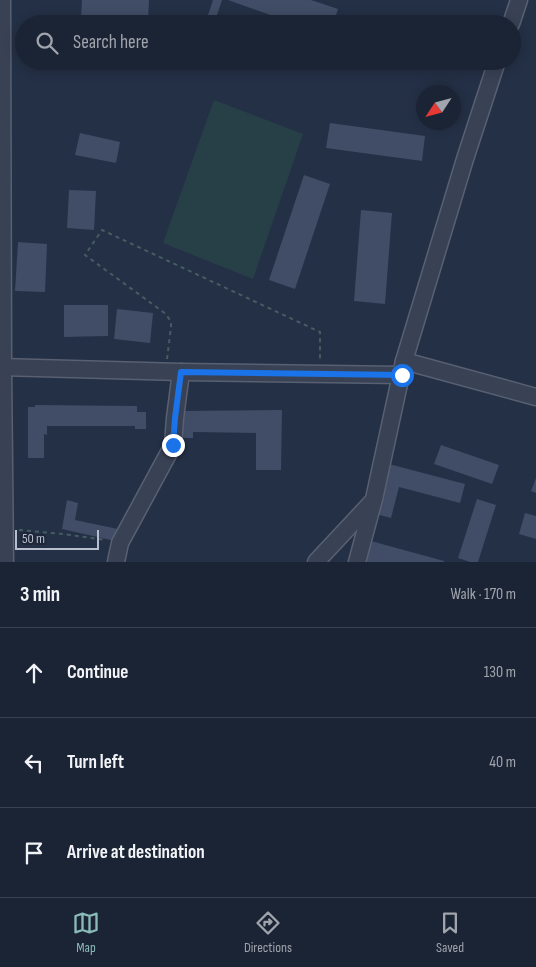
<!DOCTYPE html>
<meta charset="utf-8">
<style>
:root{--surface:#1b2434;--page:#242c3c;--text:#f1f3f6;--muted:#a0a4ac;--line:#39414f;--accent:#8bbbb9}
body{margin:0;font-family:"Sofia Sans Condensed",sans-serif;background:var(--page);color:var(--text)}
.compass{position:absolute;left:416px;top:85px;width:45px;height:45px;border-radius:50%;background:var(--surface);box-shadow:0 2px 12px #0003;rotate:234deg}
.scale{position:absolute;left:15px;bottom:12px;width:84px;box-sizing:border-box;padding-left:5px;border:2px solid #b7bece;border-top:0;font-size:14px;line-height:18px;white-space:nowrap;color:#b7bece;-webkit-text-stroke:4px #1e273a;paint-order:stroke}
.stop{position:absolute;width:15px;height:15px;margin:-11px;border:4px solid #1a73e8;border-radius:50%;background:#fff}
.stop.end{background:#1a73e8;border-color:#fff;box-shadow:0 1px 5px #0008}
.list{margin:0;padding:0;list-style:none}
h2{display:flex;justify-content:space-between;align-items:center;height:65px;margin:0;padding:0 20px;font-size:21px}
h2 small{font-size:16px;font-weight:400;color:var(--muted)}
.list li{display:grid;grid-template-columns:32px 1fr auto;gap:15px;align-items:center;box-sizing:border-box;height:90px;padding:0 20px;border-top:1px solid var(--line)}
.list b{display:block;font-size:19px;white-space:nowrap}
.list em{font-size:16px;font-style:normal;color:var(--muted)}
.icon{flex:none;width:28px;height:28px;fill:none;stroke:currentColor;stroke-width:2;stroke-linecap:round;stroke-linejoin:round}
.map{position:relative;flex:none;width:536px;height:562px;overflow:hidden}
.search{position:absolute;background:var(--surface);box-shadow:0 2px 12px #0003;left:15px;right:15px;top:15px;height:55px;display:flex;align-items:center;gap:12px;box-sizing:border-box;padding:0 18px;border-radius:28px;color:var(--muted);font-size:19px}
.sheet{height:335px;background:var(--surface)}
nav{display:flex;justify-content:space-around;align-items:center;box-sizing:border-box;height:70px;border-top:1px solid var(--line);background:var(--surface);font-size:14px;color:var(--muted)}
nav a{display:grid;justify-items:center;gap:2px}
nav .on{color:var(--accent)}
.map>svg:first-child{display:block}
</style>
<div class="map">
<svg width="536" height="562" viewBox="0 0 536 562">
<rect width="100%" height="100%" fill="#243046"/>
<polygon fill="#274047" points="214,100 303,134 253,279 163,243"/>
<g fill="#414c66">
<polygon points="82,0 149,0 148,21 81,18"/>
<polygon points="213,0 222,0 214,24 205,24"/>
<polygon points="228,0 311,0 338,9 333,24 296,24"/>
<polygon points="330,123 425,136 422,161 326,148"/>
<polygon points="80,133 120,142 116,163 75,155"/>
<polygon points="304,175 330,184 295,289 269,280"/>
<polygon points="69,190 96,191 94,230 67,228"/>
<polygon points="361,210 392,213 385,304 354,301"/>
<polygon points="18,242 47,244 45,292 15,291"/>
<polygon points="64,305 108,305 108,336 64,337"/>
<polygon points="117,309 153,313 150,343 114,339"/>
<polygon points="35,405 137,406 137,412 146,412 146,429 135,429 135,426 47,426 47,435 44,434 44,458 28,458 28,407 35,407"/>
<polygon points="282,410 281,470 256,470 256,433 193,432 193,438 178,438 178,411"/>
<polygon points="441,445 499,465 492,484 434,464"/>
<polygon points="389,464 465,484 460,503 399,487 391,518 376,514"/>
<polygon points="536,478 536,493 531,491"/>
<polygon points="477,499 496,505 478,562 470,562 458,558"/>
<polygon points="67,500 78,503 75,520 118,529 115,541 62,529"/>
<polygon points="525,513 536,516 536,539 519,534"/>
<polygon points="371,541 444,561 444,562 365,562"/>
</g>
<g fill="none" stroke-linecap="round" stroke-linejoin="round">
<defs>
<g id="minor">
<polyline points="2,0 3,367 5,562"/>
<polyline points="511,24 519,0"/>
<polyline points="404,361 536,397"/>
<polyline points="0,367 181,372 402,375"/>
<polyline points="116,562 120,543 173,445 175,418 181,372"/>
<polyline points="316,562 373,501"/>
<polyline points="357,562 374,499 404,361 465,159 497,61"/>
</g>
</defs>
<use href="#minor" stroke="#586072" stroke-width="19"/>
<g stroke="#455d62" stroke-width="2" stroke-dasharray="4 4" stroke-linecap="butt">
<polyline points="167,359 171,327 171,322 166,314 85,255 102,230 320,332 320,360"/>
<polyline points="19,530 63,534 106,540"/>
</g>
<use href="#minor" stroke="#394255" stroke-width="16"/>
</g>
<g fill="none" stroke-linecap="round" stroke-linejoin="round">
<polyline stroke="#1a73e8" stroke-width="6" points="173,445 175,418 181,372 402,375"/>
</g>
</svg>
<svg class="compass" viewBox="-18 -18 36 36"><path d="M0-13l5 13h-10z" fill="#e53935"/><path d="M0 13l5-13h-10z" fill="#a0a4ac"/></svg>
<div class="scale">50 m</div>
<div class="stop" style="left:402px;top:375px"></div>
<div class="stop end" style="left:173px;top:445px"></div>
<div class="search"><svg class="icon" aria-label="search" viewBox="0 0 24 24"><circle cx="10" cy="10" r="6"/><path d="M15 15l6 6"/></svg>Search here</div>
</div>
<section class="sheet">
<h2>3 min<small>Walk · 170 m</small></h2>
<ul class="list">
<li><svg class="icon" aria-label="ahead" viewBox="0 0 24 24"><path d="M12 20V5M6 11l6-6 6 6"/></svg><div><b>Continue</b></div><em>130 m</em></li>
<li><svg class="icon" aria-label="left" viewBox="0 0 24 24"><path d="M17 20v-9H6M10 6l-5 5 5 5"/></svg><div><b>Turn left</b></div><em>40 m</em></li>
<li><svg class="icon" aria-label="arrive" viewBox="0 0 24 24"><path d="M6 21V4h12l-3 4 3 4H6"/></svg><div><b>Arrive at destination</b></div></li>
</ul>
</section>
<nav>
<a class="on"><svg class="icon" aria-label="map" viewBox="0 0 24 24"><path d="M3 6l6-2 6 2 6-2v14l-6 2-6-2-6 2zM9 4v14M15 6v14"/></svg>Map</a>
<a><svg class="icon" aria-label="directions" viewBox="0 0 24 24"><path d="M12 3l9 9-9 9-9-9zM9 14v-3h6M13 9l2 2-2 2"/></svg>Directions</a>
<a><svg class="icon" aria-label="saved" viewBox="0 0 24 24"><path d="M7 4h10v16l-5-4-5 4z"/></svg>Saved</a>
</nav>
